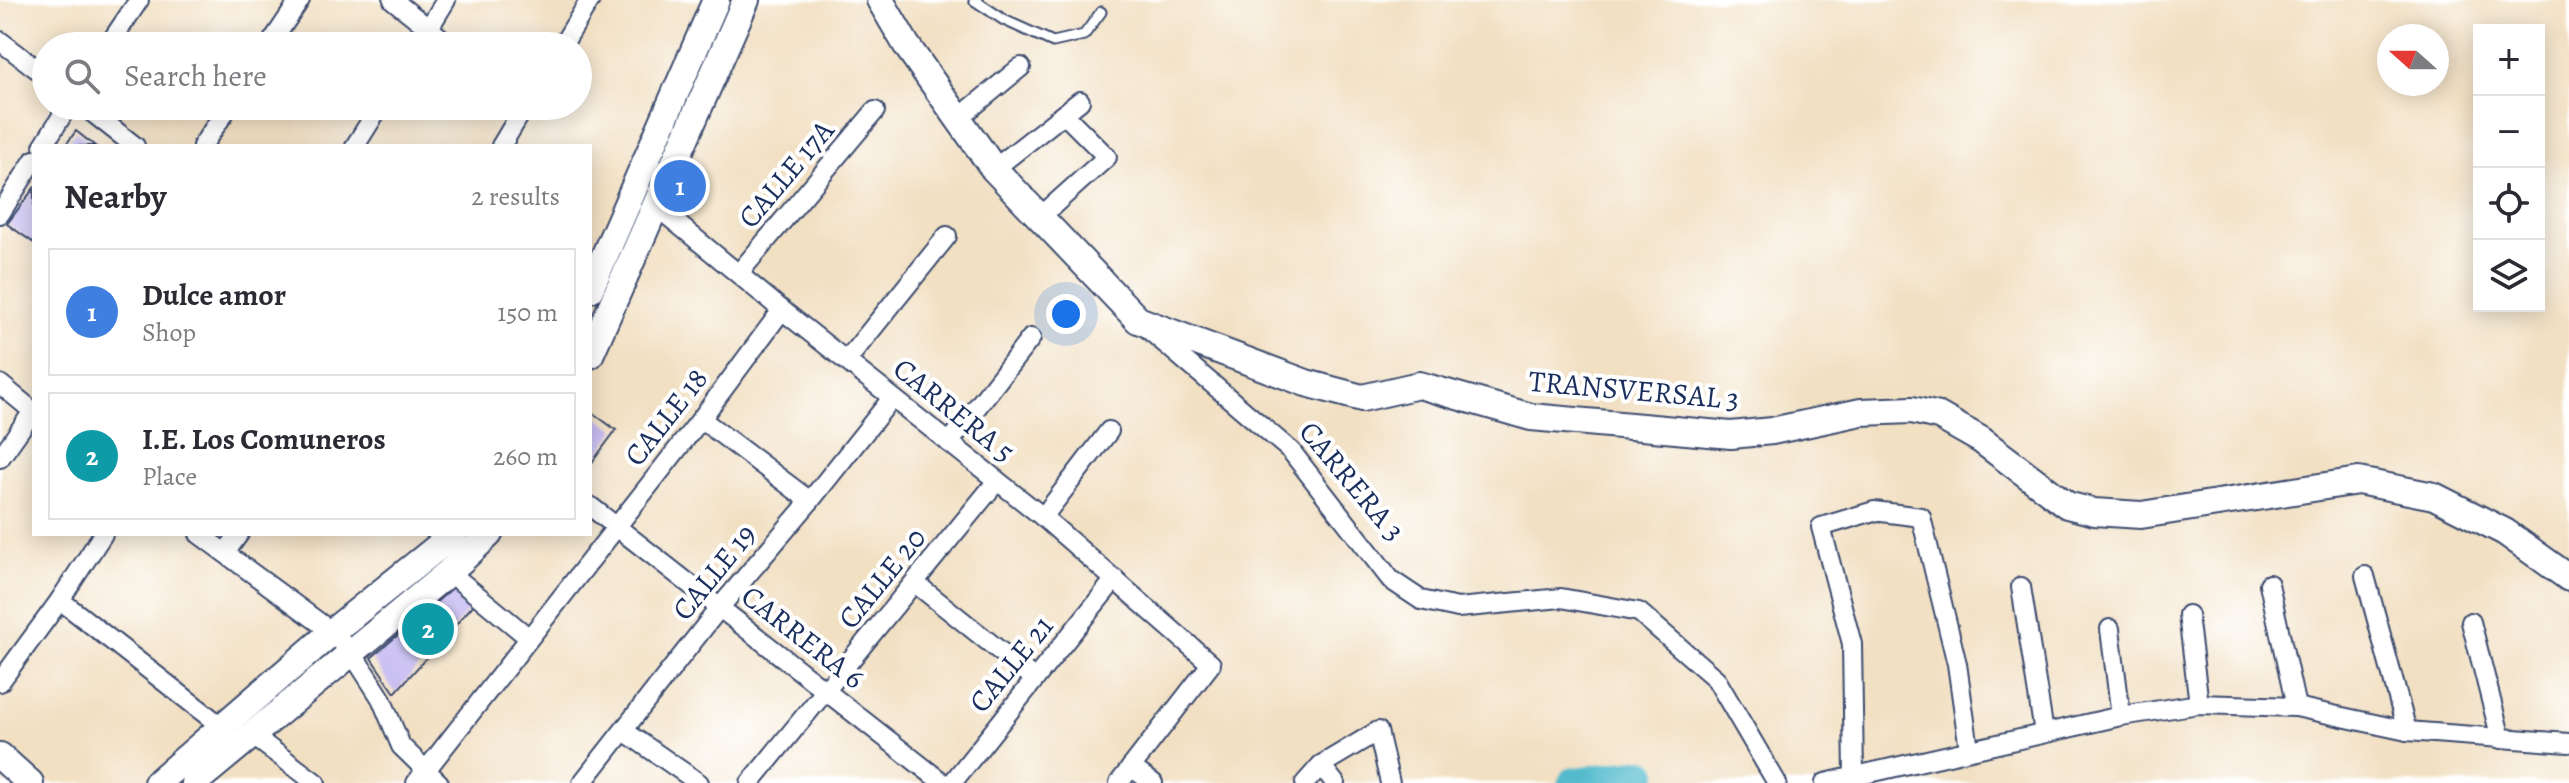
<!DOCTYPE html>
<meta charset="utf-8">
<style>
:root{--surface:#fff;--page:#f7f7f7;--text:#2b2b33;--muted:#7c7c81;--line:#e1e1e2;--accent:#111827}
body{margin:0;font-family:Alegreya,serif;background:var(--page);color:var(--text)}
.controls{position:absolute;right:24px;top:24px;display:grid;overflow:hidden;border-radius:0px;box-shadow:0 4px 20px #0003}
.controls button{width:72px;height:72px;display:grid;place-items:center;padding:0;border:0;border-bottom:2px solid var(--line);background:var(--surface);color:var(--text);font:40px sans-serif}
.compass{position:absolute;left:2377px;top:24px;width:72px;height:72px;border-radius:50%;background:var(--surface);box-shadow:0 4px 20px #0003;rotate:291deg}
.you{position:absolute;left:1066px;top:314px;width:28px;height:28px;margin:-20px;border:6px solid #fff;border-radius:50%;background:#1a73e8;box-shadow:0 0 0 12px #1a73e833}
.badge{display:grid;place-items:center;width:52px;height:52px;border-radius:50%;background:var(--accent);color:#fff;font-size:26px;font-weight:700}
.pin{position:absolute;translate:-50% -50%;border:4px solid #fff;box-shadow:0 2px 8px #0006}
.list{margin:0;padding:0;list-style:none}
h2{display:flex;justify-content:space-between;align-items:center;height:104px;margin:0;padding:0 32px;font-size:34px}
h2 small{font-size:26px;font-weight:400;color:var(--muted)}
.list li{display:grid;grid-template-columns:52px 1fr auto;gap:24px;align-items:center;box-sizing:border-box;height:128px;margin:0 16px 16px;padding:0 16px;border:2px solid var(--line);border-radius:0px}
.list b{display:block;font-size:30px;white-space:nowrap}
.list p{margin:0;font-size:26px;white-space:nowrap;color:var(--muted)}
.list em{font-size:26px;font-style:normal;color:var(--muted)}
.icon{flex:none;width:44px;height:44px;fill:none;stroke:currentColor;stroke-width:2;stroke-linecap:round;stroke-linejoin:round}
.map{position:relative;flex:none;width:2569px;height:783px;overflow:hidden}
.search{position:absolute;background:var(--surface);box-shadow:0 4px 20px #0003;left:32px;top:32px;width:560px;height:88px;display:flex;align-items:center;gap:20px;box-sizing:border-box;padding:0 28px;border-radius:44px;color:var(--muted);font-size:30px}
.panel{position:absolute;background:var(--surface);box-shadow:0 4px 20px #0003;left:32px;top:144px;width:560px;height:392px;border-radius:0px}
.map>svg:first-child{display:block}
</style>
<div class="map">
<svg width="2569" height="783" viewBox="0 0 2569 783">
<rect width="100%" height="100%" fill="#fff"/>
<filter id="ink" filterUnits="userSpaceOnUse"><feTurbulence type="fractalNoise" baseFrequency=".0125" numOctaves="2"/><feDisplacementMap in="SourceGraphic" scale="16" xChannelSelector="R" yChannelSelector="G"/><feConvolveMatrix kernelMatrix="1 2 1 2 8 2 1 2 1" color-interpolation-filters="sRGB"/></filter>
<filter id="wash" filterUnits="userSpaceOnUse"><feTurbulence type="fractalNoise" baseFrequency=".006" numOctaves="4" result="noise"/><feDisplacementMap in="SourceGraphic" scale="32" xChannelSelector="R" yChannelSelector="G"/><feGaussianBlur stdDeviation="1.8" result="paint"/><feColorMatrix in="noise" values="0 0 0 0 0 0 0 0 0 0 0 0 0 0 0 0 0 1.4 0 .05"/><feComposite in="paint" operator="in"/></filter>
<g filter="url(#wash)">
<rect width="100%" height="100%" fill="#f2e0c3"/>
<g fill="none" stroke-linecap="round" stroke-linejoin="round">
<polyline stroke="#4fb9cc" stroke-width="32" points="1574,783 1642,774"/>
</g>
<g id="blocks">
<g fill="#bfb3f1">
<polygon points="76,131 95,146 65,146"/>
<polygon points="34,188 34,243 7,224"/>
<polygon points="590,411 616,430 590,465"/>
<polygon points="456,585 477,601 395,693 371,658"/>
</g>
</g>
</g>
<g filter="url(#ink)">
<use href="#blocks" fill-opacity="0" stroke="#3b4a6d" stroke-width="2"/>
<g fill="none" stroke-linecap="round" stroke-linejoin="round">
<defs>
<polyline id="lane" points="974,0 1004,20 1053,42 1084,35 1101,12"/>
<g id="street">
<polyline points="393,0 451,46"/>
<polyline points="0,41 46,76"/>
<polyline points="108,46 139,0"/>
<polyline points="269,46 300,0"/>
<polyline points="418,46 446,0"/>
<polyline points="562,46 590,0"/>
<polyline points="84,106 135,146"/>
<polyline points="959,118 1021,67"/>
<polyline points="43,146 68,106"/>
<polyline points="202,146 229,106"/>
<polyline points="355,146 380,106"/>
<polyline points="501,146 525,106"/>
<polyline points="994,169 1080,101"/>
<polyline points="656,206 782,310 1043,517 1211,664 1119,783"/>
<polyline points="0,214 34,160"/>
<polyline points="1039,218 1107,157 1064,114"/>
<polyline points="739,273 875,111"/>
<polyline points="1149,330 1291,451 1391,580 1421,600 1458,608 1561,598 1639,612 1716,679 1777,783"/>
<polyline points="847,360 947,236"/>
<polyline points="0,384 34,412"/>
<polyline points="701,419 810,501"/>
<polyline points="949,443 1031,338"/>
<polyline points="0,458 34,410"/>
<polyline points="590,506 943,783"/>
<polyline points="1043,517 1109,431"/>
<polyline points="199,534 332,632 352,653 381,698 401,746 439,783"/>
<polyline points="225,553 239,534"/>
<polyline points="449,572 529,638"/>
<polyline points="2365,576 2407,731"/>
<polyline points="915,583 1035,679"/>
<polyline points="2269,584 2296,707"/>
<polyline points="2021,587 2044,733"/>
<polyline points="60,600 222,727"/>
<polyline points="2188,615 2199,704"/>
<polyline points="2471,622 2501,739"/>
<polyline points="2110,629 2121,716"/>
<polyline points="0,682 60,600 103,534"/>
<polyline points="624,731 699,783"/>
<polyline points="252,735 316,783"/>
<polyline points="1321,765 1335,783"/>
<polyline points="1131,767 1153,783"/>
<polyline points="1854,776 1852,644 1821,527 1874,511 1921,517 1957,664 1969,749"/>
<polyline points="416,783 701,419 782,310"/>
<polyline points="582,783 720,607 810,501 892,398"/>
<polyline points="750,783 997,481"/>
<polyline points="952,783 1115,579"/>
<polyline points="1305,783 1321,765 1378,731 1390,783"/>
<polyline points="1825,783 2121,716 2199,704 2296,707 2407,731 2569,743"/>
</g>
<g id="secondary">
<polyline points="880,0 907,46 994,169 1138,320 1306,383 1362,398 1419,385 1531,417 1731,435 1772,431 1861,412 1912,410 1939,416 1981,440 2067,505 2094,512 2141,515 2358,481 2434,496 2505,532 2569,578"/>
<polyline points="590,289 716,0"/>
<polyline points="590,355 746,0"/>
<polyline points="0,756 30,783"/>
<polyline points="157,783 332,632 454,534"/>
<polyline points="194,783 449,572 489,534"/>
</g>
</defs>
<use href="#lane" stroke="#3b4a6d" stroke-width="13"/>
<use href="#street" stroke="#3b4a6d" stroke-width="22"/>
<use href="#secondary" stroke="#3b4a6d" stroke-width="30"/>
<use href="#lane" stroke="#fff" stroke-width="9"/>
<use href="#street" stroke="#fff" stroke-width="18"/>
<use href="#secondary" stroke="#fff" stroke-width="26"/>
</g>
</g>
<g text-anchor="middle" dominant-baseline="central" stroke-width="8" stroke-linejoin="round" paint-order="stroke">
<g font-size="30" fill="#1b2f5e" stroke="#fff">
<text transform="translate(786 174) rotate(-50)">CALLE 17A</text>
<text transform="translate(1634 390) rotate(5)">TRANSVERSAL 3</text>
<text transform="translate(954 410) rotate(39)">CARRERA 5</text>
<text transform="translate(666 417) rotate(-52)">CALLE 18</text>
<text transform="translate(1352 481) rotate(50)">CARRERA 3</text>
<text transform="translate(714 572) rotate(-51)">CALLE 19</text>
<text transform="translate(882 578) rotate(-51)">CALLE 20</text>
<text transform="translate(803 637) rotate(38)">CARRERA 6</text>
<text transform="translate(1011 664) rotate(-51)">CALLE 21</text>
</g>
</g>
</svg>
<div class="controls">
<button>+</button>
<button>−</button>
<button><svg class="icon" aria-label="locate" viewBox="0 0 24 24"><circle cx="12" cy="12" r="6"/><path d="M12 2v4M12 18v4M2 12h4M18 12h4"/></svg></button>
<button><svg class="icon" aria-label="layers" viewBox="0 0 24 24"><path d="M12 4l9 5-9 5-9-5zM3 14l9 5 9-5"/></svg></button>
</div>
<svg class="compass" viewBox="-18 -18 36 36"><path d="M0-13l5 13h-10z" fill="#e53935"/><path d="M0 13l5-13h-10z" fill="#7c7c81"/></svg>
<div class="you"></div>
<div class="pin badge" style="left:680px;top:186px;background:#3f7fe0">1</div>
<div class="pin badge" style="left:428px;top:629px;background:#0f9aa8">2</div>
<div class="search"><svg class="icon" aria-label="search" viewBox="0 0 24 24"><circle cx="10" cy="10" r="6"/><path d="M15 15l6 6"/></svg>Search here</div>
<section class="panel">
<h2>Nearby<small>2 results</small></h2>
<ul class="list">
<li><span class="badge" style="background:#3f7fe0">1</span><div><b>Dulce amor</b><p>Shop</p></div><em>150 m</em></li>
<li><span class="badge" style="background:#0f9aa8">2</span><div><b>I.E. Los Comuneros</b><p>Place</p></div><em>260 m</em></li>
</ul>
</section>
</div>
